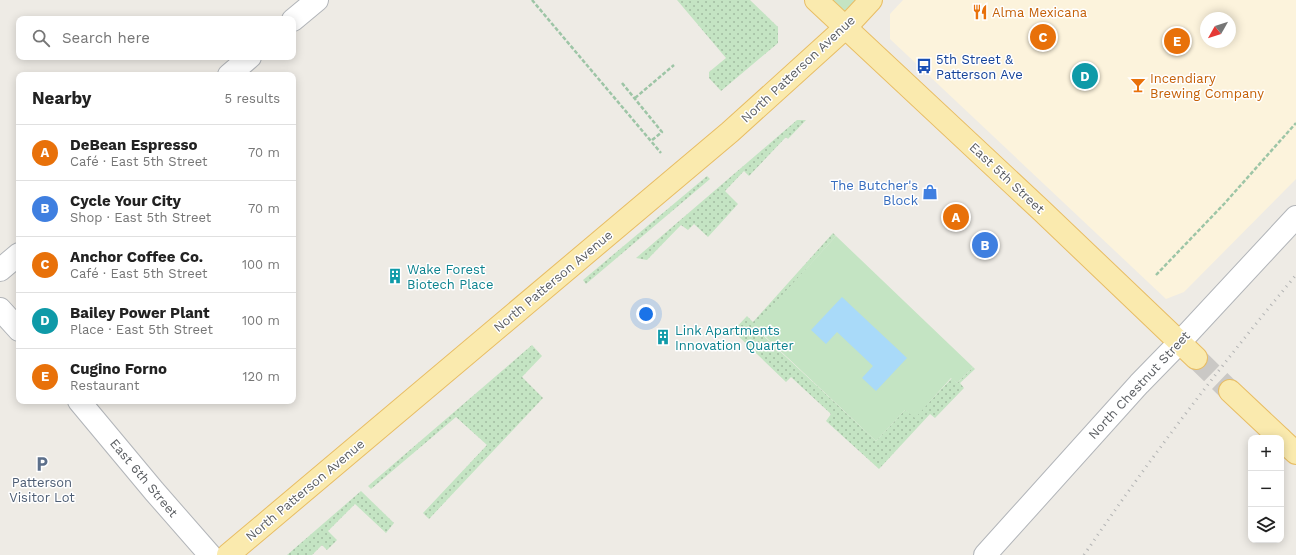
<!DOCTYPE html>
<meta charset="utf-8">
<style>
:root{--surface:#fff;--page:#f6f6f6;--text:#222;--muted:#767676;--line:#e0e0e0;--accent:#db2777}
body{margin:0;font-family:"Work Sans",sans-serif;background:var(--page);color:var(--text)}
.controls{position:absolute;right:12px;bottom:12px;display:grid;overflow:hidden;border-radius:8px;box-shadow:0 2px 10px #0003}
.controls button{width:36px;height:36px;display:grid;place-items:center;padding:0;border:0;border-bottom:1px solid var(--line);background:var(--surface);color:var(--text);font:20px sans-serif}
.compass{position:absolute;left:1200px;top:12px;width:36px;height:36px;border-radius:50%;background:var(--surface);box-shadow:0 2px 10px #0003;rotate:231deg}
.you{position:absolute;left:646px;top:314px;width:14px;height:14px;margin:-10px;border:3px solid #fff;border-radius:50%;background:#1a73e8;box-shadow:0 0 0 6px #1a73e833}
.badge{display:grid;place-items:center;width:26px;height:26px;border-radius:50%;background:var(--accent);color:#fff;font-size:13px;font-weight:700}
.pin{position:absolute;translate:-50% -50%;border:2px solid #fff;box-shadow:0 1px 4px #0006}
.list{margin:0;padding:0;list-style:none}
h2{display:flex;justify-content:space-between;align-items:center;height:52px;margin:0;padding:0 16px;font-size:17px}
h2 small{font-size:13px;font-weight:400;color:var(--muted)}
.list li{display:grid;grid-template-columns:26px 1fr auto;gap:12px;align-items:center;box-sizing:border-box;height:56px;padding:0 16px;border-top:1px solid var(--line)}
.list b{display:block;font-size:15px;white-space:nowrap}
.list p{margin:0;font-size:13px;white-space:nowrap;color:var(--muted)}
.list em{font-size:13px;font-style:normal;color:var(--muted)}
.icon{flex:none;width:22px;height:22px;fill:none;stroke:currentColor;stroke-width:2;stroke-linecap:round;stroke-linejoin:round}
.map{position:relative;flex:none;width:1296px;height:555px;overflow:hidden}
.search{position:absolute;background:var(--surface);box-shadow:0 2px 10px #0003;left:16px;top:16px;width:280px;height:44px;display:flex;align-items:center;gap:10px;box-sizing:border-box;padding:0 14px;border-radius:8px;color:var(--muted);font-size:15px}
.panel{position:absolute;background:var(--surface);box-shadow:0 2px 10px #0003;left:16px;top:72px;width:280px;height:332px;border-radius:8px}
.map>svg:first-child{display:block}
</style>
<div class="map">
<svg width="1296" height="555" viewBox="0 0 1296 555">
<defs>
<pattern id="grass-dots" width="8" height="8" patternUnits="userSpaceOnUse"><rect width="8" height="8" fill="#c4e4c3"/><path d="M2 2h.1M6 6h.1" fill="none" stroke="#a2bca2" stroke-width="1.8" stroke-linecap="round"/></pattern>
</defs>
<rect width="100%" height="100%" fill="#eeebe5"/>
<path fill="#fcf3dc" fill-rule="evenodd" d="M903,0H1296V179L1184,292L1166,299L890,39V14ZM1206,18H1230V42H1206Z"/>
<g fill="url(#grass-dots)">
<polygon points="677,0 750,0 778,27 778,43 721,91 709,78 709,72 726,58"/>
<polygon points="797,120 806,120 788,139 786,137 749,176 744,171 725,191 738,204 708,237 694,224 688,230 681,225 647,260 636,258"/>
<polygon points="707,176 710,179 586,284 583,280"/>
<polygon points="833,233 836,236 754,327 876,441 905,410 915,417 952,378 957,383 973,367 975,369 960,383 964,388 935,418 930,414 879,469 826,421 831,414 791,377 786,382 733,331 747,316 753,322"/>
<polygon points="532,345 542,356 522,377 543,398 429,519 423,513 487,445 456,417 371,489 368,486"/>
<polygon points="361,491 394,523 386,533 355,504 328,531 337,540 327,550 322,545 312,555 287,555"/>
</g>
<g fill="#c4e4c3">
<polygon points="817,0 871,0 845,28"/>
<polygon points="836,236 973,367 957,383 951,378 915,418 905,410 876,441 754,326"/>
</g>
<polygon fill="#a9daf9" points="842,297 907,358 876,391 862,378 873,366 837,332 826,344 811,330"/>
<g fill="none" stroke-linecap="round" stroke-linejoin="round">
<polyline stroke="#cac8c5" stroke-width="22" stroke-dasharray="22 11" stroke-linecap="butt" points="1196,358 1230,391"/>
<defs>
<g id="minor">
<polyline points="293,20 317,0"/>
<polyline points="229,75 250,57"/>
<polyline points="0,270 19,254"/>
<polyline points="0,309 19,330"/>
<polyline points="79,401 154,491 210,555"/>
<polyline points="985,555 1139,384 1179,343 1296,217"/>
</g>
<g id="major">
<polyline points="816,0 1042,211 1196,358"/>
<polyline points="1230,391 1280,438"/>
<polyline points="1281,439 1296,453"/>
<polyline points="228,555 730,132 845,28 871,0"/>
</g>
</defs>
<use href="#minor" stroke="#b2b5b9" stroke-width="24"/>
<use href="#major" stroke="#e8bd64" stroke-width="24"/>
<g stroke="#9dc5a6" stroke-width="2.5" stroke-dasharray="4 2" stroke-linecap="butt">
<polyline points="532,0 661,153"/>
<polyline points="622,83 662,132 651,141"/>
<polyline points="635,98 674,65"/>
<polyline points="1156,275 1224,204 1296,123"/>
</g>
<use href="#minor" stroke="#fff" stroke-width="22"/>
<use href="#major" stroke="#faeaae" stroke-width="22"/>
<path stroke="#b3b4b4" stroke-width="3" stroke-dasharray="1 5" stroke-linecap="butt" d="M1084,555C1150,458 1221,365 1296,275"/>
</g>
<defs>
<symbol id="restaurant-bare" viewBox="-9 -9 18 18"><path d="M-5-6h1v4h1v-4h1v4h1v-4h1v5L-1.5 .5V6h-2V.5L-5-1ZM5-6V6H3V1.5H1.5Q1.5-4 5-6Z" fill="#e8710a" stroke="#fff" stroke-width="2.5" paint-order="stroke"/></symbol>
<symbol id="bus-bare" viewBox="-9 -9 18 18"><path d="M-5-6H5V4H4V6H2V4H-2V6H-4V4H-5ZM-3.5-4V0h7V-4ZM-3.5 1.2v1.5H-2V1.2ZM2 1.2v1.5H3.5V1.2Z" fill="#1a4fb4" stroke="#fff" stroke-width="2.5" paint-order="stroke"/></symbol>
<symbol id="bar-bare" viewBox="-9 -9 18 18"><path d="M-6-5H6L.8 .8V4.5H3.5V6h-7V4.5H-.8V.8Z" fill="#e8710a" stroke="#fff" stroke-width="2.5" paint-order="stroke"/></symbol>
<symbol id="shop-bare" viewBox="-9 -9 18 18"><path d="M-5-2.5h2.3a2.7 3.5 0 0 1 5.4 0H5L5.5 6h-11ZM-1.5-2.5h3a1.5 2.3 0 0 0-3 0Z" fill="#3f7fe0" stroke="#fff" stroke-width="2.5" paint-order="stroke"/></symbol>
<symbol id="building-bare" viewBox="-9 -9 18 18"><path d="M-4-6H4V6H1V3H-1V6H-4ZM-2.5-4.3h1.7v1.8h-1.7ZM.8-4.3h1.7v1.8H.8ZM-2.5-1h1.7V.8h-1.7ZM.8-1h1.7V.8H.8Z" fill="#0f9aa8" stroke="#fff" stroke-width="2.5" paint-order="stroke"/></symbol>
<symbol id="parking-bare" viewBox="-9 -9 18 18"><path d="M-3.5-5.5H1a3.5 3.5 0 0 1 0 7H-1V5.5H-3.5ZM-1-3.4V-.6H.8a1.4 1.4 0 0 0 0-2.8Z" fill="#5c6f8a" stroke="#fff" stroke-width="2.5" paint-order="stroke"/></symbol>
</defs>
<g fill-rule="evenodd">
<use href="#restaurant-bare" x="969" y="1" width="22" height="22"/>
<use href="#bus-bare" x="913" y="55" width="22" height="22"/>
<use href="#bar-bare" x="1127" y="74" width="22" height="22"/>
<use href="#shop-bare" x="919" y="181" width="22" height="22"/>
<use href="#building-bare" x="384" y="265" width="22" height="22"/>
<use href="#building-bare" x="652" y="326" width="22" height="22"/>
<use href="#parking-bare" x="31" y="453" width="22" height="22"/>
</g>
<g text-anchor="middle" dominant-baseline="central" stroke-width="3" stroke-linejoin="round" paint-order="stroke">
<g font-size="13" fill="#c56008" stroke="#fff" text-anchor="start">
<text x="992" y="12">Alma Mexicana</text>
<text x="1150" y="78">Incendiary<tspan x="1150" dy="15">Brewing Company</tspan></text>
</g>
<g font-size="13" fill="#164399" stroke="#fff" text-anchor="start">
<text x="936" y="59">5th Street &amp;<tspan x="936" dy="15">Patterson Ave</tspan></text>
</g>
<g font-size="13" fill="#5d6064" stroke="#fff">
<text transform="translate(798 69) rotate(-43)">North Patterson Avenue</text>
<text transform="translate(1007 178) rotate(43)">East 5th Street</text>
<text transform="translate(553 281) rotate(-40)">North Patterson Avenue</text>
<text transform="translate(1139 385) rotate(-47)">North Chestnut Street</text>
<text transform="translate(144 478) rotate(50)">East 6th Street</text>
<text transform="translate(305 490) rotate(-40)">North Patterson Avenue</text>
</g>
<g font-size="13" fill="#366cbe" stroke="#fff" text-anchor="end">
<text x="918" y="185">The Butcher's<tspan x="918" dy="15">Block</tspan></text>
</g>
<g font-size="13" fill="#0d838f" stroke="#fff" text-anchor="start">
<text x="407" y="269">Wake Forest<tspan x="407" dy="15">Biotech Place</tspan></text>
<text x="675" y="330">Link Apartments<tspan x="675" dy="15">Innovation Quarter</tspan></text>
</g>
<g font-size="13" fill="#4e5e75" stroke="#fff">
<text x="42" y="482">Patterson<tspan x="42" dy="15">Visitor Lot</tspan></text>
</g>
</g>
</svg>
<div class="controls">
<button>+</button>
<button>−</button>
<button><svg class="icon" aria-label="layers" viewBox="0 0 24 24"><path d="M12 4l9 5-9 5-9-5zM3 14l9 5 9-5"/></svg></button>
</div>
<svg class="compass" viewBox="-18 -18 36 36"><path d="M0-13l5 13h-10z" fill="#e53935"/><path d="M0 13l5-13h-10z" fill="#767676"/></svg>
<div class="you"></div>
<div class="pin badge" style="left:956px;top:217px;background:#e8710a">A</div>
<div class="pin badge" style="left:985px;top:245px;background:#3f7fe0">B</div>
<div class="pin badge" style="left:1043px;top:37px;background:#e8710a">C</div>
<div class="pin badge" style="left:1085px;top:76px;background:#0f9aa8">D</div>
<div class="pin badge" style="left:1177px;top:41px;background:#e8710a">E</div>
<div class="search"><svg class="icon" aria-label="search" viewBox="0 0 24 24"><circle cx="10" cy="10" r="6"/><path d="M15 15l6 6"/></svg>Search here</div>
<section class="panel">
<h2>Nearby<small>5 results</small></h2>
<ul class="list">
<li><span class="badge" style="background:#e8710a">A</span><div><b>DeBean Espresso</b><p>Café · East 5th Street</p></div><em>70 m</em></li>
<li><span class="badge" style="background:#3f7fe0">B</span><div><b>Cycle Your City</b><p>Shop · East 5th Street</p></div><em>70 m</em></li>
<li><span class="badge" style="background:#e8710a">C</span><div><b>Anchor Coffee Co.</b><p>Café · East 5th Street</p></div><em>100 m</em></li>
<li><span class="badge" style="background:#0f9aa8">D</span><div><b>Bailey Power Plant</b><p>Place · East 5th Street</p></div><em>100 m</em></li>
<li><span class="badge" style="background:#e8710a">E</span><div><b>Cugino Forno</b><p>Restaurant</p></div><em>120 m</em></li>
</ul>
</section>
</div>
